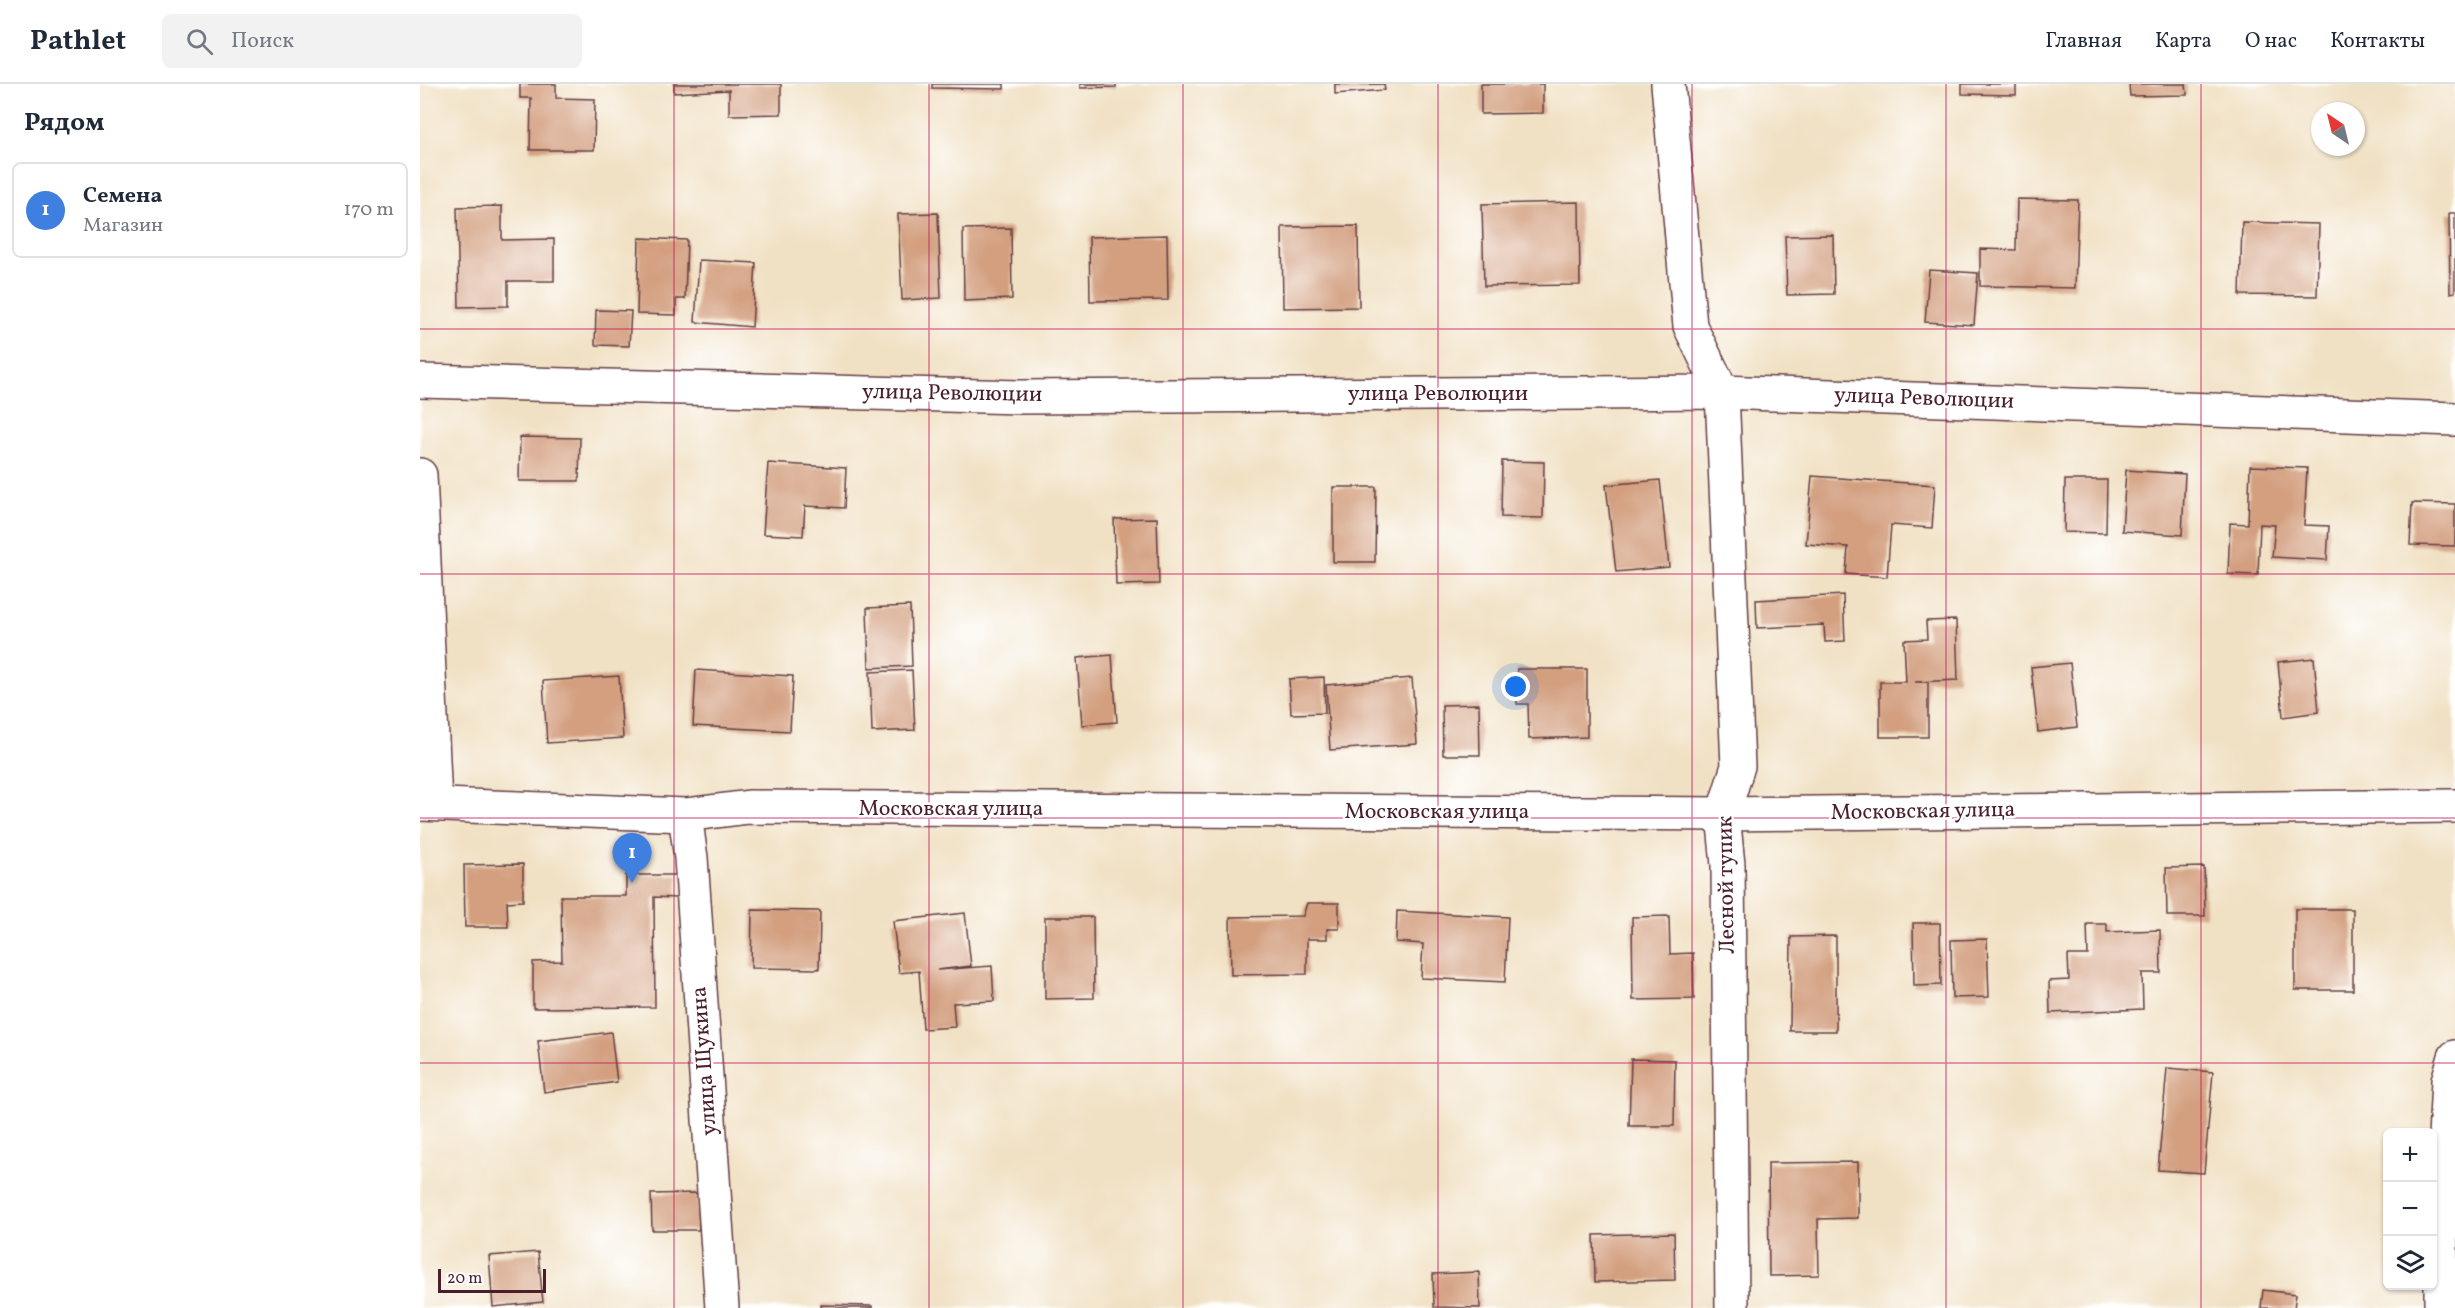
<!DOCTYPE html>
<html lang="ru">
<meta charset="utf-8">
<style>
:root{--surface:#fff;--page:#f2f2f3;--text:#1f2937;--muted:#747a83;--line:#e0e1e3;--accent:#1f6fb2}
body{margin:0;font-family:Vollkorn,serif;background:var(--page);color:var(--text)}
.controls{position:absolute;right:18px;bottom:18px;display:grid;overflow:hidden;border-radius:9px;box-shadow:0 2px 4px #0004}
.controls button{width:54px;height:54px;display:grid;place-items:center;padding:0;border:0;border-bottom:2px solid var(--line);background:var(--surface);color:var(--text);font:30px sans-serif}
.compass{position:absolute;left:1891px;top:18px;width:54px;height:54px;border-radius:50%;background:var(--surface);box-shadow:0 2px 4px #0004;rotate:325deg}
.scale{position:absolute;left:18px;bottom:15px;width:108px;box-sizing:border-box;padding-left:6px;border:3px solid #4a1f2b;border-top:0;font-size:16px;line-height:21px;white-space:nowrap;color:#4a1f2b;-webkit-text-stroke:4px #fff;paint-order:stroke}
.you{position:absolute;left:1096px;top:603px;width:21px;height:21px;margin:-15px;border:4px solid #fff;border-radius:50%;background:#1a73e8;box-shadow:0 0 0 9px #1a73e833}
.badge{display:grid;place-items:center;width:39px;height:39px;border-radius:50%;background:var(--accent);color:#fff;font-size:20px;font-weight:700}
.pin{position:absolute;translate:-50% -50px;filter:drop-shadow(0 2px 3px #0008)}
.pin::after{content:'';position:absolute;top:32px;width:21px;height:18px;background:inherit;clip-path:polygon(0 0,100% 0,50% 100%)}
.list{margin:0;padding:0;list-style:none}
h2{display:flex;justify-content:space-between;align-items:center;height:78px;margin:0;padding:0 24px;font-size:26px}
h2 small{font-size:20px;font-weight:400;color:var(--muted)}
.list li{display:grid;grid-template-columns:39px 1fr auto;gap:18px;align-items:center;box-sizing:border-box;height:96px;margin:0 12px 12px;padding:0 12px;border:2px solid var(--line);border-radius:9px}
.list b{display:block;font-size:22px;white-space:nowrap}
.list p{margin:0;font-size:20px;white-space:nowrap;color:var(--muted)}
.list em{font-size:20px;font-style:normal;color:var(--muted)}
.icon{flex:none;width:33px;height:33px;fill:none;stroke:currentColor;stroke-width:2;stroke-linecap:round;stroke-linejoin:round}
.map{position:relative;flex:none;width:2035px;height:1224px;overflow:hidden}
header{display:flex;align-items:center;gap:36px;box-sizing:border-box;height:84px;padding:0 30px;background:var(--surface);border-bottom:2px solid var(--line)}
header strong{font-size:28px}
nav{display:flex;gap:33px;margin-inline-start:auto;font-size:21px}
.search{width:420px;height:54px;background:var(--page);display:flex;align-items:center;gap:15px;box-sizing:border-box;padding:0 21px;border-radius:9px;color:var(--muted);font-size:22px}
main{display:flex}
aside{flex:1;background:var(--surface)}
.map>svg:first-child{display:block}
</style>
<header>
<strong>Pathlet</strong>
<div class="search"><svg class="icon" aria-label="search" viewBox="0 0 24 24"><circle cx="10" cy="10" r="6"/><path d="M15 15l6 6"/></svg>Поиск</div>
<nav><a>Главная</a><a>Карта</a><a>О нас</a><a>Контакты</a></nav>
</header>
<main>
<aside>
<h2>Рядом<small></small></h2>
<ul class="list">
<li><span class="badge" style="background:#3f7fe0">1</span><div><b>Семена</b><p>Магазин</p></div><em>170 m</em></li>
</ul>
</aside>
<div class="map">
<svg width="2035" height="1224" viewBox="0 0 2035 1224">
<rect width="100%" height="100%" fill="#fff"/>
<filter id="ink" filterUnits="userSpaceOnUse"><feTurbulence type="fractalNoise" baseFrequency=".0167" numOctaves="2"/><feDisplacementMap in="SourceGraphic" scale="12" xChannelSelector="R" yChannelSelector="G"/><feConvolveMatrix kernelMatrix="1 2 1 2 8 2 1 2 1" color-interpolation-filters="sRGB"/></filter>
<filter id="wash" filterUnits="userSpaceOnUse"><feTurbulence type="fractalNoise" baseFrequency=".008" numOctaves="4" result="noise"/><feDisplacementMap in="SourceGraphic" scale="24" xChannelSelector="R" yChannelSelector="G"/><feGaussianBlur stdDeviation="1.35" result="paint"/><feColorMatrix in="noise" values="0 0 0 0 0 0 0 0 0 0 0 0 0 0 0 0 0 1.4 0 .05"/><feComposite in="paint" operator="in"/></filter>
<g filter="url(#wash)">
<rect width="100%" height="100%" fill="#f1e1c4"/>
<g id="blocks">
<g fill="#d39f7f">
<polygon points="100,0 136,0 136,14 175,15 174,66 110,66 111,14 100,14"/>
<polygon points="254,0 361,0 361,30 309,31 309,6 254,9"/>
<polygon points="512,0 584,0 584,5 512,4"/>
<polygon points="660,0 696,0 696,3 660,4"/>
<polygon points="915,0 964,0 965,6 915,10"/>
<polygon points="1061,0 1123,0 1123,29 1061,30"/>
<polygon points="1542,0 1596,0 1596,11 1542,10"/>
<polygon points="1709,0 1766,0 1767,11 1710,12"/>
<polygon points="1597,115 1658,116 1655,204 1560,202 1560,165 1596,166"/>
<polygon points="1159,118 1160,201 1064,202 1062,120"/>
<polygon points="82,122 82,156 134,155 134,197 88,197 88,222 39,223 37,123"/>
<polygon points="518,129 521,214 482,216 478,130"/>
<polygon points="2029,129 2035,129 2035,208 2030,209"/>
<polygon points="1822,138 1899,140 1897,212 1820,211"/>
<polygon points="938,142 939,223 863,224 862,143"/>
<polygon points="591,144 592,215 544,217 543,145"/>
<polygon points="747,151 748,216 670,217 669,153"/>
<polygon points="1413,151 1414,210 1367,211 1365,152"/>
<polygon points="219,154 267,156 265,215 256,215 256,231 217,230"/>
<polygon points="279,176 336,179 332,243 275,238"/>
<polygon points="1509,186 1558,189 1554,241 1505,238"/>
<polygon points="176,226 211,227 209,262 175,261"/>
<polygon points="100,353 160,354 159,397 99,397"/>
<polygon points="1082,377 1124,378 1123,434 1081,433"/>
<polygon points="348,379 426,384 424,424 385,422 383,452 343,450"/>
<polygon points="1830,382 1887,384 1884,441 1909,442 1907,476 1852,473 1855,441 1840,440 1838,491 1808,490 1810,439 1828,440"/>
<polygon points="1706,386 1765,390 1762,451 1702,447"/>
<polygon points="1392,392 1515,401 1512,444 1471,441 1467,493 1426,490 1428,463 1386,460"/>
<polygon points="1240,396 1249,483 1196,488 1186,401"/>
<polygon points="1645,396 1687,396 1686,449 1644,448"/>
<polygon points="913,403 956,403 955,478 913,478"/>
<polygon points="1992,419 2035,420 2035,462 1990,461"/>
<polygon points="737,434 739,500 696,501 694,435"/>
<polygon points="1423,511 1425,557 1405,558 1404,541 1337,544 1336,516"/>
<polygon points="490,522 492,582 449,584 447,524"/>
<polygon points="1536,536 1538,596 1495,598 1508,598 1508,653 1460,653 1460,598 1486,598 1484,556 1507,555 1506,537"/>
<polygon points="692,571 697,638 662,641 657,574"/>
<polygon points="1894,574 1899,628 1863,633 1858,578"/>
<polygon points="1650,579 1657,643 1618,648 1611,583"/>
<polygon points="1097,585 1167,585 1167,653 1109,655 1108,620 1097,620"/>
<polygon points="276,586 373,592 370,647 273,642"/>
<polygon points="492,586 495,646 452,648 450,588"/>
<polygon points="199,592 203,654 127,659 123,597"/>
<polygon points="904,593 905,629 871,630 869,595"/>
<polygon points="992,594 997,660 910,666 906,601"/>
<polygon points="1059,620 1060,671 1023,671 1022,621"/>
<polygon points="103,780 103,817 87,818 88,843 45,843 44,781"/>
<polygon points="1784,783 1785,832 1747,832 1746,784"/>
<polygon points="206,791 258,791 257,814 234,813 235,923 113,924 113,878 142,877 141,812 206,812"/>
<polygon points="887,819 919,819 919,845 907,845 907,855 887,855 887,890 811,891 810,833 883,832"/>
<rect x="1875" y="825" width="58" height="81"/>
<polygon points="332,826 400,827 399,885 331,884"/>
<polygon points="977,827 1088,833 1085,898 1001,894 1003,860 976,858"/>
<polygon points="545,829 551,882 517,886 572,882 574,917 533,919 535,943 503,945 499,887 479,889 473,837"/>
<polygon points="1249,832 1250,870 1273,869 1274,915 1213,916 1212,833"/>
<polygon points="625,833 673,833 674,914 625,915"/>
<polygon points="1493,839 1520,839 1521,901 1494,902"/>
<polygon points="1667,840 1687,840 1687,848 1740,846 1741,889 1722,889 1723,925 1630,929 1629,897 1649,896 1648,871 1668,871"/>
<polygon points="1416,852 1416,947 1370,947 1371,853"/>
<polygon points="1567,855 1569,913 1532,914 1531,856"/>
<polygon points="191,948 197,998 124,1008 118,957"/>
<polygon points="1211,975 1255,976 1254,1042 1209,1042"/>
<polygon points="1747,984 1793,988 1784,1089 1738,1086"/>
<polygon points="1438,1078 1438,1134 1398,1135 1399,1191 1349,1192 1348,1079"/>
<polygon points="278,1109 279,1146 232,1146 231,1110"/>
<polygon points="1254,1149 1255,1196 1175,1198 1174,1151"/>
<polygon points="118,1168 123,1218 73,1223 69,1172"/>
<polygon points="1059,1188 1060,1224 1014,1223 1013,1190"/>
<polygon points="1843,1206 1876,1210 1874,1224 1841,1224"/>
<polygon points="401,1221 452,1222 452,1224 401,1224"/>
</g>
</g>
</g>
<g filter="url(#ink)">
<use href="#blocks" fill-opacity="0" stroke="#633c42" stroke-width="1.5"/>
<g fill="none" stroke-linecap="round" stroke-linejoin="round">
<defs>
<g id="minor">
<polyline points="1248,0 1270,242 1302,308 1318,682 1303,730 1308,781 1312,1224"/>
<polyline points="0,297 600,313 1302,308 2035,335"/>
<polyline points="0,391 15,720"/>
<polyline points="2021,1224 2021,1129 2028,997 2035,973"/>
</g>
<g id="tertiary">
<polyline points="0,720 265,731 329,723 1303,730 2035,722"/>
<polyline points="265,731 271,774 302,1224"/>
</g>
</defs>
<use href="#minor" stroke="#633c42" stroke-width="36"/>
<use href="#tertiary" stroke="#633c42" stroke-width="36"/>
<use href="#minor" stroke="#fff" stroke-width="33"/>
<use href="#tertiary" stroke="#fff" stroke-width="33"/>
</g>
</g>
<path fill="none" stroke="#c2185b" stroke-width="1.5" stroke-opacity="0.55" d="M254,0V1224M509,0V1224M763,0V1224M1018,0V1224M1272,0V1224M1526,0V1224M1781,0V1224M0,245H2035M0,490H2035M0,734H2035M0,979H2035"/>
<g text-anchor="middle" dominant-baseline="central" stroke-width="5" stroke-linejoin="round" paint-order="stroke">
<g font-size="22" fill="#4a1f2b" stroke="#fff">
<text transform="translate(532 310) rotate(1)">улица Революции</text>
<text x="1018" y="310">улица Революции</text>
<text transform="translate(1504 315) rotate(2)">улица Революции</text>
<text x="531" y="725">Московская улица</text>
<text x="1017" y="728">Московская улица</text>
<text transform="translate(1503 728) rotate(-1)">Московская улица</text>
<text transform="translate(1307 801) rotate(-91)">Лесной тупик</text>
<text transform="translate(285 977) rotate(-94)">улица Щукина</text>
</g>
</g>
</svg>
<div class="controls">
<button>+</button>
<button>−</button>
<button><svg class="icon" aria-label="layers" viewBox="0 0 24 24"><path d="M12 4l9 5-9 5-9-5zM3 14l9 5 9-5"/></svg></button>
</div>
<svg class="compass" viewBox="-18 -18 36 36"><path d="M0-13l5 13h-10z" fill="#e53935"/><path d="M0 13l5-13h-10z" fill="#747a83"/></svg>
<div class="scale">20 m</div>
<div class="you"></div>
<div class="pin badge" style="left:212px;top:799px;background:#3f7fe0">1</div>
</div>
</main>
